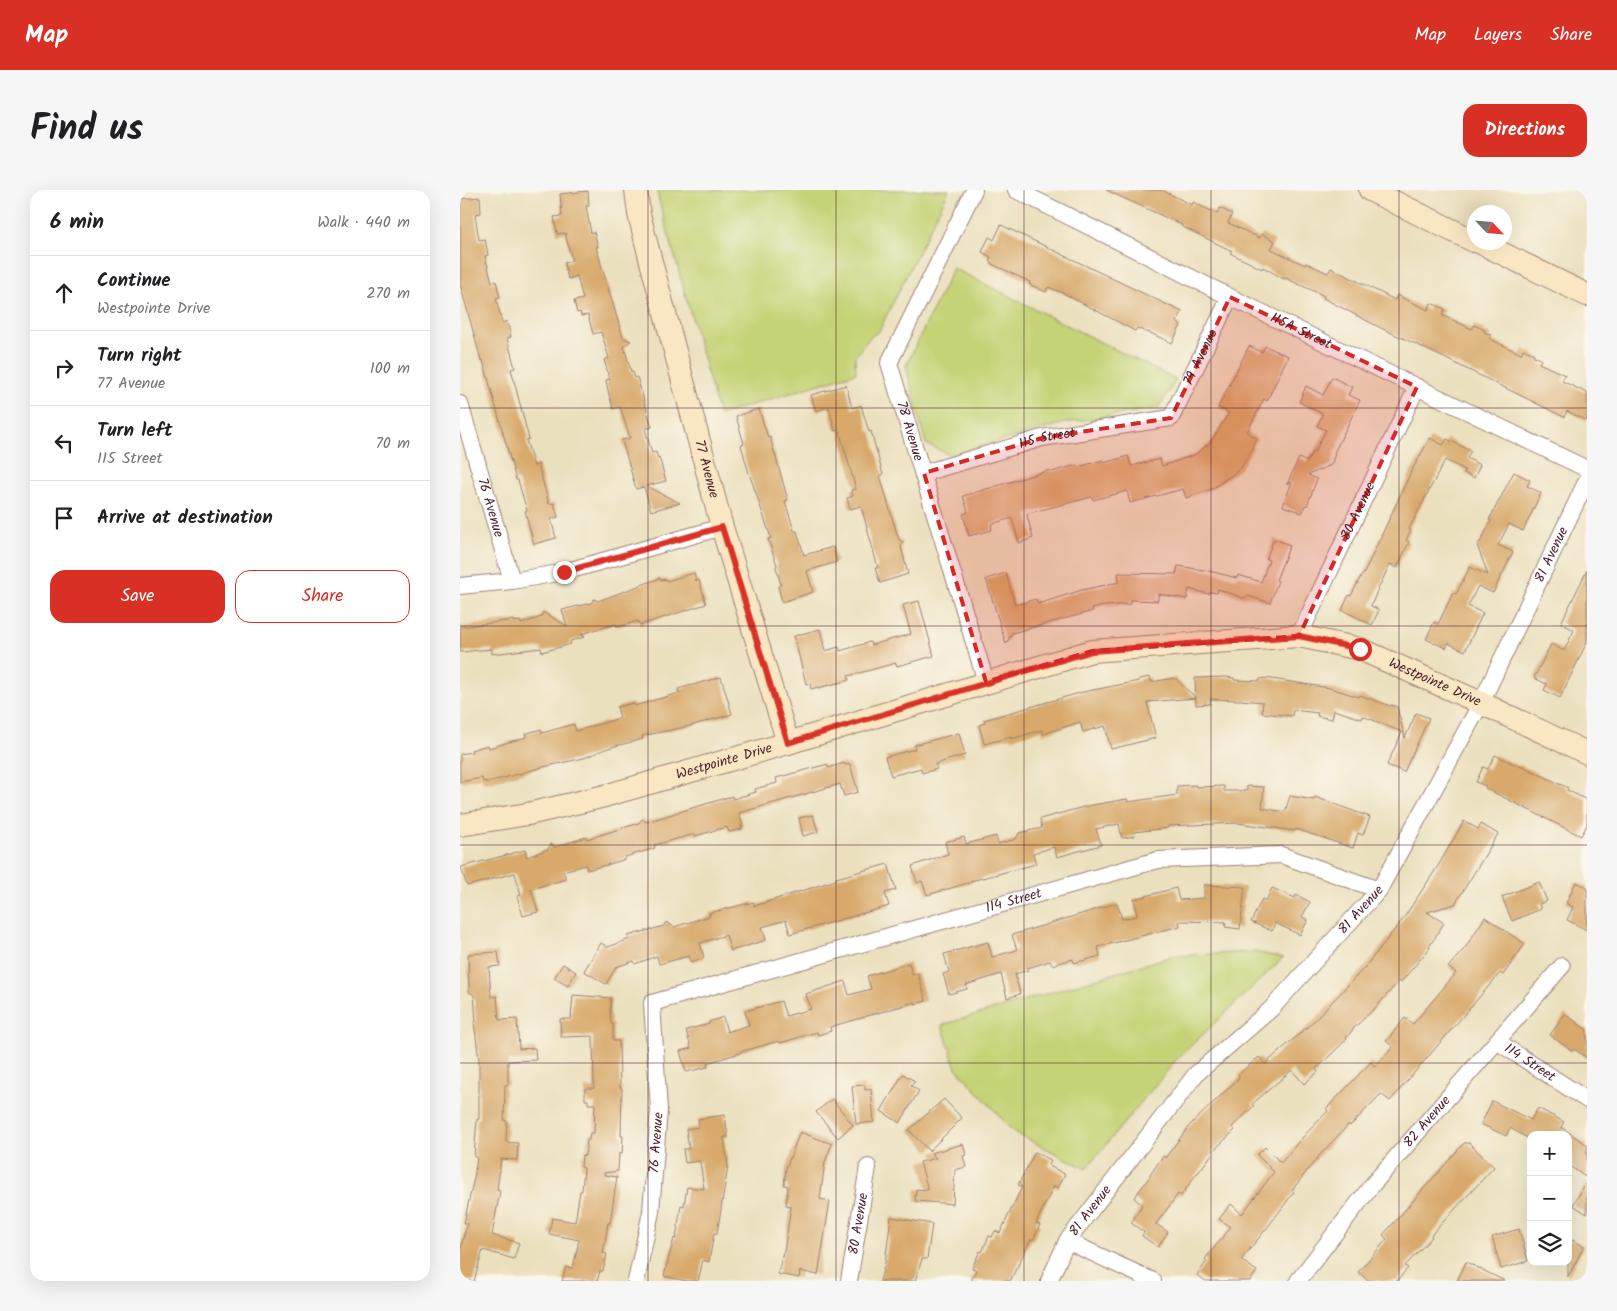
<!DOCTYPE html>
<meta charset="utf-8">
<style>
:root{--surface:#fff;--page:#f6f6f6;--text:#202124;--muted:#757577;--line:#e0e0e0;--accent:#d93025}
body{margin:0;font-family:Kalam,sans-serif;background:var(--page);color:var(--text)}
.controls{position:absolute;right:15px;bottom:15px;display:grid;overflow:hidden;border-radius:10px;box-shadow:0 5px 20px #0002}
.controls button{width:45px;height:45px;display:grid;place-items:center;padding:0;border:0;border-bottom:1px solid var(--line);background:var(--surface);color:var(--text);font:25px sans-serif}
.compass{position:absolute;left:1007px;top:15px;width:45px;height:45px;border-radius:50%;background:var(--surface);box-shadow:0 5px 20px #0002;rotate:116deg}
.stop{position:absolute;width:15px;height:15px;margin:-11px;border:4px solid #d93025;border-radius:50%;background:#fff}
.stop.end{background:#d93025;border-color:#fff;box-shadow:0 1px 5px #0008}
.list{margin:0;padding:0;list-style:none}
h2{display:flex;justify-content:space-between;align-items:center;height:65px;margin:0;padding:0 20px;font-size:21px}
h2 small{font-size:16px;font-weight:400;color:var(--muted)}
.list li{display:grid;grid-template-columns:32px 1fr auto;gap:15px;align-items:center;box-sizing:border-box;height:75px;padding:0 20px;border-top:1px solid var(--line)}
.list b{display:block;font-size:19px;white-space:nowrap}
.list p{margin:0;font-size:16px;white-space:nowrap;color:var(--muted)}
.list em{font-size:16px;font-style:normal;color:var(--muted)}
.actions{display:flex;gap:10px;padding:15px 20px}
.actions a{flex:1;padding:11px 0;border:1px solid var(--accent);border-radius:15px;text-align:center;font-size:18px;color:var(--accent)}
.actions .main{background:var(--accent);color:#fff}
.icon{flex:none;width:28px;height:28px;fill:none;stroke:currentColor;stroke-width:2;stroke-linecap:round;stroke-linejoin:round}
.map{position:relative;flex:none;width:1127px;height:1091px;overflow:hidden;border-radius:15px}
header{display:flex;align-items:center;gap:30px;box-sizing:border-box;height:70px;padding:0 25px;background:var(--accent);color:#fff}
header strong{font-size:24px}
nav{display:flex;gap:28px;margin-inline-start:auto;font-size:18px}
.intro{display:flex;align-items:center;justify-content:space-between;box-sizing:border-box;height:120px;padding:0 30px}
h1{margin:0;font-size:35px}
.button{padding:12px 22px;border-radius:15px;background:var(--accent);color:#fff;font-size:18px;font-weight:700}
main{display:flex;gap:30px;padding:0 30px}
aside{flex:1;background:var(--surface);border-radius:15px;box-shadow:0 5px 20px #0002}
.map>svg:first-child{display:block}
</style>
<header>
<strong>Map</strong>
<nav><a>Map</a><a>Layers</a><a>Share</a></nav>
</header>
<div class="intro"><h1>Find us</h1><a class="button">Directions</a></div>
<main>
<aside>
<h2>6 min<small>Walk · 440 m</small></h2>
<ul class="list">
<li><svg class="icon" aria-label="ahead" viewBox="0 0 24 24"><path d="M12 20V5M6 11l6-6 6 6"/></svg><div><b>Continue</b><p>Westpointe Drive</p></div><em>270 m</em></li>
<li><svg class="icon" aria-label="right" viewBox="0 0 24 24"><path d="M7 20v-9h11M14 6l5 5-5 5"/></svg><div><b>Turn right</b><p>77 Avenue</p></div><em>100 m</em></li>
<li><svg class="icon" aria-label="left" viewBox="0 0 24 24"><path d="M17 20v-9H6M10 6l-5 5 5 5"/></svg><div><b>Turn left</b><p>115 Street</p></div><em>70 m</em></li>
<li><svg class="icon" aria-label="arrive" viewBox="0 0 24 24"><path d="M6 21V4h12l-3 4 3 4H6"/></svg><div><b>Arrive at destination</b></div></li>
</ul>
<div class="actions"><a class="main">Save</a><a>Share</a></div>
</aside>
<div class="map">
<svg width="1127" height="1091" viewBox="0 0 1127 1091">
<rect width="100%" height="100%" fill="#fbf7ec"/>
<filter id="ink" filterUnits="userSpaceOnUse"><feTurbulence type="fractalNoise" baseFrequency=".02" numOctaves="2"/><feDisplacementMap in="SourceGraphic" scale="10" xChannelSelector="R" yChannelSelector="G"/><feConvolveMatrix kernelMatrix="1 2 1 2 8 2 1 2 1" color-interpolation-filters="sRGB"/></filter>
<filter id="wash" filterUnits="userSpaceOnUse"><feTurbulence type="fractalNoise" baseFrequency=".0096" numOctaves="4" result="noise"/><feDisplacementMap in="SourceGraphic" scale="20" xChannelSelector="R" yChannelSelector="G"/><feGaussianBlur stdDeviation="1.12" result="paint"/><feColorMatrix in="noise" values="0 0 0 0 0 0 0 0 0 0 0 0 0 0 0 0 0 1.4 0 .05"/><feComposite in="paint" operator="in"/></filter>
<g filter="url(#wash)">
<rect width="100%" height="100%" fill="#ebe0be"/>
<g fill="#c4d375" stroke="#877950">
<polygon points="198,0 489,0 419,141 409,148 395,167 396,183 259,225 198,7"/>
<polygon points="493,78 716,190 698,218 605,233 490,265 466,254 446,176"/>
<polygon points="795,762 823,768 716,870 626,979 554,942 496,878 482,835 712,766"/>
</g>
<g id="blocks">
<g fill="#d8a96b">
<polygon points="646,0 702,0 732,15 733,12 757,24 760,18 772,24 768,33 800,48 802,44 815,51 811,59 845,75 846,73 868,83 871,78 935,110 937,105 968,120 971,113 985,119 982,125 1012,139 1014,135 1025,140 1024,142 1031,145 1030,149 1061,164 1063,159 1074,164 1074,166 1081,169 1079,173 1105,185 1102,191 1127,203 1127,231 1107,221 1104,227 1094,222 960,156 921,138 863,108 864,106 858,103 825,88 824,89 803,77 802,79 770,63 772,61 721,36 722,35"/>
<polygon points="128,1 129,16 126,16 131,43 134,42 138,57 136,57 163,148 171,151 164,156 171,182 173,182 175,188 177,187 192,237 185,239 192,263 196,262 198,268 199,267 206,291 186,296 220,313 191,321 184,297 176,299 162,250 170,248 160,217 153,219 148,200 146,190 150,189 144,170 149,168 141,142 133,144 128,125 121,126 120,122 117,123 114,111 123,109 117,86 108,89 104,73 112,70 105,43 97,44 94,27 102,26 100,4"/>
<polygon points="20,7 21,23 15,24 19,50 25,49 28,65 25,66 32,92 36,91 40,107 36,108 42,133 47,131 51,147 47,148 55,178 51,179 69,249 66,250 74,276 78,274 89,314 94,313 98,327 91,329 96,348 74,354 65,321 67,321 62,304 58,290 56,290 23,170 21,170 0,94 0,9"/>
<polygon points="541,35 722,122 716,132 721,135 712,153 688,142 688,143 677,138 675,141 603,103 588,97 586,102 569,94 570,92 532,74 529,71 531,67 522,62 529,47 534,50"/>
<polygon points="789,156 802,162 805,156 828,166 807,211 804,209 787,242 797,249 792,258 793,258 780,279 752,299 726,308 723,299 670,313 667,301 633,310 632,307 569,323 567,325 573,348 559,353 552,328 531,334 532,340 509,346 503,324 508,322 503,306 590,280 591,282 617,275 618,277 643,270 644,273 668,266 671,276 700,269 702,276 734,265 750,253 769,223 758,217"/>
<polygon points="872,187 892,197 888,205 900,210 874,263 875,264 871,275 848,285 857,289 847,316 845,315 842,323 823,316 832,292 827,294 839,268 847,272 852,262 854,263 866,240 857,236 863,224 839,212 846,196 863,205"/>
<polygon points="386,195 392,218 401,215 409,242 411,241 423,285 420,285 431,324 439,350 443,352 441,357 448,384 420,393 415,378 418,378 401,316 390,319 387,308 393,306 391,300 396,299 379,240 375,241 369,217 356,221 351,205"/>
<polygon points="299,219 308,248 310,247 328,310 325,311 334,341 337,341 344,365 373,357 377,372 347,381 353,402 322,412 318,396 321,395 316,377 317,375 308,349 311,348 288,280 281,255 284,254 276,226"/>
<polygon points="970,248 983,255 987,249 1011,261 1007,268 1020,275 1014,288 1004,283 1005,280 985,270 949,339 951,340 946,350 949,352 937,378 930,374 918,399 911,416 919,420 912,435 882,420 889,405 891,406 900,388 904,383 952,280"/>
<polygon points="1054,282 1070,290 1067,296 1081,303 1063,341 1049,334 1038,355 1053,362 1033,403 1018,396 1008,416 1023,423 1005,461 988,453 986,458 966,449 974,432 978,434 993,403 996,404 1010,377 1028,385 1017,355 1021,351 1031,331 1029,330"/>
<polygon points="814,349 830,355 816,390 818,391 810,413 788,406 783,408 758,399 757,403 750,402 749,404 729,399 727,409 698,404 698,411 670,410 670,414 644,416 632,419 633,421 552,443 546,454 526,389 546,383 555,415 576,409 578,414 622,400 659,392 658,383 716,384 718,376 749,381 777,388 778,385 801,392 809,370 806,369"/>
<polygon points="1127,380 1127,452 1100,508 1084,500 1087,494 1074,488 1091,454 1104,461 1114,440 1101,433"/>
<polygon points="234,383 236,391 239,390 246,414 180,435 178,431 157,437 156,434 121,444 125,447 110,451 111,454 82,462 81,458 32,464 32,459 0,462 0,437 54,430 54,432 60,431 61,434 81,427 83,422 107,436 102,420 131,413 134,409 138,411 200,388 201,390 206,389 207,391"/>
<polygon points="459,411 474,466 437,476 436,473 388,486 389,490 358,498 358,497 351,499 350,493 346,494 334,446 360,439 365,461 379,457 380,461 410,452 411,455 451,444 443,415"/>
<polygon points="261,487 272,524 230,536 182,546 183,549 148,558 124,568 83,577 26,593 26,591 23,592 22,588 0,592 0,564 12,562 11,560 28,555 29,558 66,547 65,544 81,539 82,543 114,534 116,541 160,528 157,517 173,513 174,516 219,503 218,499"/>
<polygon points="690,487 691,492 715,488 736,508 687,512 696,548 651,559 645,536 623,542 620,532 583,544 582,540 551,549 551,547 524,554 519,535 525,533 524,530 623,502 679,491 679,489"/>
<polygon points="765,487 774,488 774,490 800,491 800,489 806,488 870,498 899,507 900,505 930,516 931,515 937,517 945,548 956,523 969,528 944,582 927,575 942,542 903,526 902,529 874,520 872,529 857,526 858,523 833,520 832,526 802,523 803,512 780,510 750,509 750,514 736,515 735,488"/>
<polygon points="499,543 505,565 475,574 477,579 462,583 461,578 431,586 425,567 455,559 454,555"/>
<polygon points="1035,565 1059,576 1060,575 1108,598 1107,600 1127,610 1127,635 1121,646 1025,598 1026,596 1016,592 1023,577 1028,579"/>
<polygon points="384,573 385,575 390,574 398,602 384,606 380,594 279,623 283,636 281,636 282,639 269,642 267,637 235,646 235,644 194,655 195,658 165,667 166,669 150,674 127,680 126,675 103,681 106,689 71,699 78,722 63,726 57,706 61,705 55,683 7,696 1,677 65,660 67,667 88,659 91,654 95,657 126,647 127,649 179,633 182,629 186,632 272,606 273,609 296,602 295,599 317,593 316,588 368,574 368,578"/>
<polygon points="736,595 736,597 764,596 764,601 787,601 787,596 804,597 802,618 825,622 830,606 854,610 855,607 910,627 903,645 898,643 893,658 836,639 835,641 778,633 708,636 708,638 674,642 675,646 662,648 659,634 636,639 641,655 597,667 594,657 573,663 576,674 511,691 512,692 467,705 462,691 457,693 452,676 488,664 485,652 504,647 506,654 536,646 538,654 556,649 559,643 582,638 580,629 627,616 667,609 668,612 717,605 717,596"/>
<polygon points="353,625 358,642 343,646 339,628"/>
<polygon points="1004,631 1018,639 1021,634 1038,644 995,714 967,722 984,733 969,757 970,758 941,792 939,791 916,817 894,838 886,848 887,849 856,879 858,882 844,894 832,880 792,914 794,916 772,937 775,940 751,963 752,964 738,983 737,983 721,1006 718,1004 696,1034 708,1042 698,1057 682,1046 684,1042 671,1033 682,1015 674,1008 691,985 690,985 703,966 705,968 730,935 780,887 778,885 799,867 805,874 855,830 906,776 943,729 978,676"/>
<polygon points="428,674 436,700 425,703 429,716 330,744 326,730 302,737 306,750 271,761 266,745 240,753 244,768 231,772 229,766 199,774 197,766 175,774 174,771 156,777 146,794 124,781 141,753 148,757 170,749 168,746 204,736 206,732 214,737 250,726 249,723 294,712 294,716 376,690 376,688"/>
<polygon points="1079,692 1087,711 1079,714 1081,719 1052,731 1042,707"/>
<polygon points="1116,692 1127,697 1127,740 1107,730 1113,717 1106,713"/>
<polygon points="744,695 785,697 780,739 765,737 766,732 719,731 720,736 638,757 640,766 614,773 613,769 592,775 590,771 567,778 568,780 555,784 560,804 547,808 541,784 506,795 507,799 489,804 483,784 489,782 484,764 528,752 532,767 557,760 552,745 657,713 662,729 677,726 674,709 716,698 719,710 744,708"/>
<polygon points="812,698 835,708 836,705 850,712 842,727 848,730 840,745 815,733 812,741 791,732 802,709 806,711"/>
<polygon points="1025,727 1065,754 1043,785 1040,783 930,911 921,904 890,936 889,934 859,966 832,1000 834,1002 810,1034 781,1070 797,1081 790,1091 746,1091 737,1085 747,1071 745,1069 771,1037 759,1029 771,1014 782,1024 814,982 797,965 805,957 821,973 839,951 868,921 866,919 911,872 915,877 933,857 926,851 945,828 953,834 996,783 988,777 1005,758"/>
<polygon points="38,762 40,776 29,777 31,807 37,806 39,830 57,829 59,859 75,858 76,870 48,871 48,895 45,895 44,931 47,931 46,952 58,953 57,970 41,969 37,1000 40,1001 32,1045 59,1053 54,1069 23,1060 14,1091 0,1091 0,1061 7,1033 4,1033 15,983 17,967 14,967 17,929 19,929 19,870 14,832 16,832 14,805 9,802 8,764"/>
<polygon points="449,773 452,785 458,783 466,811 455,814 455,812 370,837 371,841 358,845 357,842 320,853 319,851 280,862 280,863 247,873 248,877 226,882 220,861 231,858 226,840 249,834 249,832 263,827 267,842 289,835 285,821 321,811 326,826 351,819 346,804 385,791 389,805 411,799 407,786"/>
<polygon points="103,774 116,782 108,796 94,788"/>
<polygon points="113,805 151,808 150,820 151,834 153,834 153,851 159,851 160,898 162,898 161,946 163,946 162,964 159,963 158,981 144,983 144,985 157,987 150,1033 148,1033 143,1063 147,1064 143,1081 140,1081 137,1091 102,1091 106,1077 113,1078 119,1050 89,1044 92,1028 115,1032 120,1001 122,1001 124,978 121,977 122,965 125,966 127,950 129,950 130,943 134,943 135,914 128,914 128,910 125,910 125,898 134,898 133,846 101,847 100,829 111,829"/>
<polygon points="1105,824 1127,840 1127,868 1114,859 1112,861 1090,845"/>
<polygon points="443,884 455,891 451,896 459,901 440,933 421,921"/>
<polygon points="405,895 405,900 411,899 414,932 396,934 392,896"/>
<polygon points="372,909 393,935 378,948 356,922"/>
<polygon points="484,909 502,928 469,961 449,940"/>
<polygon points="1032,911 1071,930 1078,918 1104,932 1101,937 1127,955 1127,988 1108,975 1108,945 1071,945 1071,950 1050,938 1046,946 1021,934"/>
<polygon points="265,925 268,947 264,947 268,976 257,1044 254,1043 249,1072 243,1070 238,1091 226,1091 204,1086 214,1048 216,1049 221,1015 224,1016 227,997 244,999 240,971 225,973 223,959 229,959 226,939 239,937 238,929"/>
<polygon points="340,942 372,954 365,972 360,1009 370,1011 358,1085 340,1081 339,1088 318,1084 323,1062 324,1062 331,1016 326,1015 328,996 324,995 326,978"/>
<polygon points="1004,953 1009,953 1034,977 971,1045 972,1047 945,1076 948,1078 937,1091 909,1091 898,1082 927,1049 923,1045"/>
<polygon points="503,954 506,965 503,966 506,977 495,980 493,1014 455,1011 456,999 468,1000 460,972 476,968 471,963"/>
<polygon points="575,962 591,970 589,976 605,984 598,998 594,996 576,1033 580,1035 573,1050 571,1049 550,1091 511,1091 516,1080 512,1078 520,1061 522,1062 529,1046 532,1047 535,1041 540,1043 562,997 558,995"/>
<polygon points="1127,991 1127,1024 1113,1015"/>
<polygon points="431,1027 472,1034 467,1069 462,1069 455,1091 420,1091 425,1073"/>
<polygon points="1059,1039 1068,1071 1041,1079 1032,1047"/>
<polygon points="1108,1048 1124,1056 1108,1087"/>
<polygon points="1006,1072 1045,1091 997,1091"/>
</g>
</g>
</g>
<g filter="url(#ink)">
<use href="#blocks" fill-opacity="0" stroke="#9a8074" stroke-width="1"/>
<g fill="none" stroke-linecap="round" stroke-linejoin="round">
<defs>
<g id="street">
<path id="s1" d="M514,0L429,173L526,492"/>
<path id="s2" d="M556,0L770,107L1127,279"/>
<path id="s3" d="M0,214L52,391"/>
<path id="s4" d="M464,283L582,248L711,228L770,107"/>
<polyline points="0,396 52,391 104,382 262,337"/>
<path id="s5" d="M839,446L957,197"/>
<path id="s6" d="M1038,852L1127,910"/>
<polyline points="607,1051 693,1091"/>
<path id="s7" d="M176,1091L191,1022L199,920L192,813L698,670L821,665L919,700"/>
<path id="s8" d="M389,1091L408,977"/>
<path id="s9" d="M589,1091L607,1051L736,884L811,819L919,700L1021,513L1127,290"/>
<path id="s10" d="M838,1091L913,994L1102,776"/>
</g>
<g id="secondary">
<path id="s11" d="M176,0L179,24L189,64L262,337L328,553"/>
<polyline points="910,0 1014,51"/>
<polyline points="1019,52 1127,105"/>
<path id="s12" d="M0,635L68,624L141,607L328,553L632,461L839,446L900,459L1021,513L1127,563"/>
</g>
</defs>
<use href="#street" stroke="#9a8074" stroke-width="18"/>
<use href="#secondary" stroke="#9a8074" stroke-width="24"/>
<use href="#street" stroke="#fff" stroke-width="16"/>
<use href="#secondary" stroke="#f9e7c3" stroke-width="22"/>
</g>
</g>
<g fill="none" stroke-linecap="round" stroke-linejoin="round" filter="url(#ink)">
<polyline stroke="#d93025" stroke-width="6" points="104,382 262,337 328,553 632,461 839,446 900,459"/>
</g>
<path fill="#d62828" fill-opacity="0.2" stroke="#d62828" stroke-width="4" stroke-dasharray="10 6" stroke-linejoin="round" d="M770,107L957,197L839,446L632,461L526,492L464,283L582,248L711,228Z"/>
<path fill="none" stroke="#4a1f2b" stroke-width="1" stroke-opacity="0.55" d="M188,0V1091M376,0V1091M564,0V1091M751,0V1091M939,0V1091M0,218H1127M0,436H1127M0,655H1127M0,873H1127"/>
<g text-anchor="middle" dominant-baseline="central" stroke-width="5" stroke-linejoin="round" paint-order="stroke">
<g font-size="14" fill="#4a1f2b" stroke="#fbf7ec">
<text stroke="none"><textPath href="#s2" startOffset="318">115A Street</textPath></text>
<text stroke="none"><textPath href="#s4" startOffset="321">79 Avenue</textPath></text>
<text stroke="none"><textPath href="#s1" startOffset="264">78 Avenue</textPath></text>
<text stroke="none"><textPath href="#s4" startOffset="128">115 Street</textPath></text>
<text stroke="none"><textPath href="#s11" startOffset="288">77 Avenue</textPath></text>
<text stroke="none"><textPath href="#s3" startOffset="108">76 Avenue</textPath></text>
<text stroke="none"><textPath href="#s5" startOffset="138">80 Avenue</textPath></text>
<text stroke="none"><textPath href="#s9" startOffset="892">81 Avenue</textPath></text>
<text stroke="none"><textPath href="#s12" startOffset="1008">Westpointe Drive</textPath></text>
<text stroke="none"><textPath href="#s12" startOffset="272">Westpointe Drive</textPath></text>
<text stroke="none"><textPath href="#s7" startOffset="656">114 Street</textPath></text>
<text stroke="none"><textPath href="#s9" startOffset="488">81 Avenue</textPath></text>
<text stroke="none"><textPath href="#s6" startOffset="38">114 Street</textPath></text>
<text stroke="none"><textPath href="#s10" startOffset="205">82 Avenue</textPath></text>
<text stroke="none"><textPath href="#s7" startOffset="140">76 Avenue</textPath></text>
<text stroke="none"><textPath href="#s9" startOffset="82">81 Avenue</textPath></text>
<text stroke="none"><textPath href="#s8" startOffset="58">80 Avenue</textPath></text>
</g>
</g>
</svg>
<div class="controls">
<button>+</button>
<button>−</button>
<button><svg class="icon" aria-label="layers" viewBox="0 0 24 24"><path d="M12 4l9 5-9 5-9-5zM3 14l9 5 9-5"/></svg></button>
</div>
<svg class="compass" viewBox="-18 -18 36 36"><path d="M0-13l5 13h-10z" fill="#e53935"/><path d="M0 13l5-13h-10z" fill="#757577"/></svg>
<div class="stop" style="left:900px;top:459px"></div>
<div class="stop end" style="left:104px;top:382px"></div>
</div>
</main>
